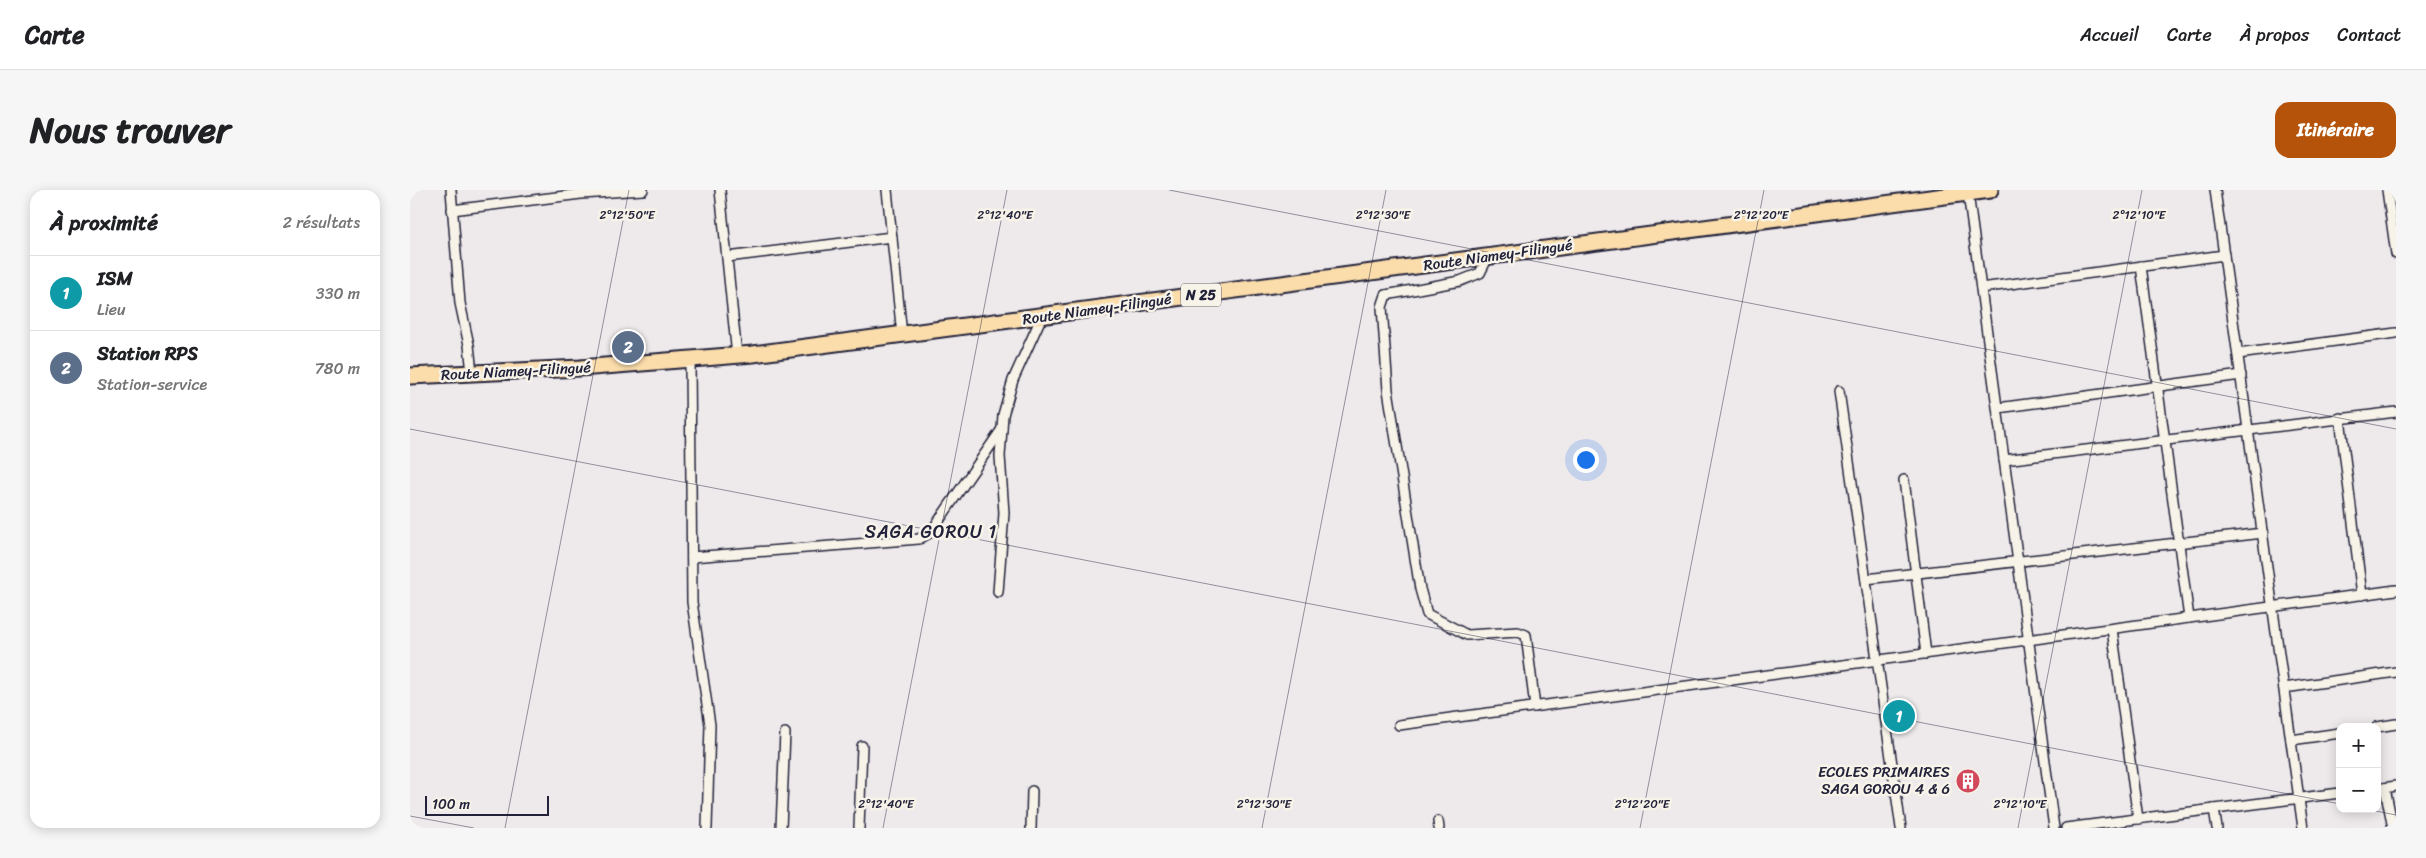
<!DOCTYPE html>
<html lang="fr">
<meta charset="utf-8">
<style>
:root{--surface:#fff;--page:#f6f6f6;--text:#202124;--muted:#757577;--line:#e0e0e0;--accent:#b45309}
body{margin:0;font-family:Sriracha,sans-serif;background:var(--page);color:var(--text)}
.controls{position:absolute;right:15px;bottom:15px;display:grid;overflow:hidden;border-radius:10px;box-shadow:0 2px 12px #0003}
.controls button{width:45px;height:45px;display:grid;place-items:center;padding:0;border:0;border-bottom:1px solid var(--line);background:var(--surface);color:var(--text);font:25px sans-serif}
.scale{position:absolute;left:15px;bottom:12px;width:124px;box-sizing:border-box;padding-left:5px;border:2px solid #22223b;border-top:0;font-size:14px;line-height:18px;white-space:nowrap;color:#22223b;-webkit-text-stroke:4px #f7f3e8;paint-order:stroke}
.you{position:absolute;left:1175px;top:269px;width:18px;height:18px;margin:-12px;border:4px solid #fff;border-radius:50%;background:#1a73e8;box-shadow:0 0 0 8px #1a73e833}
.badge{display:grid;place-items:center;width:32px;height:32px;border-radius:50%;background:var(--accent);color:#fff;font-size:16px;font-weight:700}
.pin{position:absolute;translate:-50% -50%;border:2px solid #fff;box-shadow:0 1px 5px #0006}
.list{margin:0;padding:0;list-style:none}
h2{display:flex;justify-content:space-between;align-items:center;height:65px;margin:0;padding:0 20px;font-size:21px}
h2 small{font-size:16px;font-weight:400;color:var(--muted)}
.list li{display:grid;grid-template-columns:32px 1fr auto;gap:15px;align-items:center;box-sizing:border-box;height:75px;padding:0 20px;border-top:1px solid var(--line)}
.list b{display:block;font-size:19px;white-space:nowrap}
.list p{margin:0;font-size:16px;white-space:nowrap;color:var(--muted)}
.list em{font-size:16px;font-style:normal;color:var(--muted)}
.map{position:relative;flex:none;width:1986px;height:638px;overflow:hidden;border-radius:15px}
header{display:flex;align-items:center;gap:30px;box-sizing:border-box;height:70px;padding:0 25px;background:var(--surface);border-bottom:1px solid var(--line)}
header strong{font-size:24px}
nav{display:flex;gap:28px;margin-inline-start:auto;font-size:18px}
.intro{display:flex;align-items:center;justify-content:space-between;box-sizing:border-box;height:120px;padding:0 30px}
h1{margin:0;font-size:35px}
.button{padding:12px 22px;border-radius:15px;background:var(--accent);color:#fff;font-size:18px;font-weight:700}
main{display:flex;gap:30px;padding:0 30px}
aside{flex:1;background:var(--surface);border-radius:15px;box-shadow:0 2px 12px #0003}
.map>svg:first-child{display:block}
</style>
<header>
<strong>Carte</strong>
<nav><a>Accueil</a><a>Carte</a><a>À propos</a><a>Contact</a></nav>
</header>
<div class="intro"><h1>Nous trouver</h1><a class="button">Itinéraire</a></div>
<main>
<aside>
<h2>À proximité<small>2 résultats</small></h2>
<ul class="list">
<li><span class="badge" style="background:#0f9aa8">1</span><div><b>ISM</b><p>Lieu</p></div><em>330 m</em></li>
<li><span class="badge" style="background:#5c6f8a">2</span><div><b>Station RPS</b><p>Station-service</p></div><em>780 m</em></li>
</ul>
</aside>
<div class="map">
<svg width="1986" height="638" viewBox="0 0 1986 638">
<rect width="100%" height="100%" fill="#eeeaeb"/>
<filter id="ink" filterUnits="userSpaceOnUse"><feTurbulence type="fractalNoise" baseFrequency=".02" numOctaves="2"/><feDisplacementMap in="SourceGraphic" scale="10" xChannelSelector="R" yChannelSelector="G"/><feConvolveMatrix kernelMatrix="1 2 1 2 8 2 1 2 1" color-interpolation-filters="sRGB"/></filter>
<g filter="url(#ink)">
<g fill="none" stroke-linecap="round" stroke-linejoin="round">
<defs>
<g id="street">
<polyline points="41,0 50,113 59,155 62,183"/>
<polyline points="310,0 327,166"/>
<polyline points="477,0 492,145"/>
<polyline points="1805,0 1893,638"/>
<polyline points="1977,0 1986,64"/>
<polyline points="1558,3 1644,638"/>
<polyline points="42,20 171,4 233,0"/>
<polyline points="317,67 482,47"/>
<polyline points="1078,67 1070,83 1050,91 976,105 972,117 978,200 1010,399 1017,424 1057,445 1108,442 1116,445 1125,517"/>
<polyline points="1731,76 1779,428"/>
<polyline points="1571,98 1814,65"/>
<polyline points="1828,164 1986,143"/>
<polyline points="280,171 282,412 300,535 297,638"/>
<polyline points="1429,201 1491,638"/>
<polyline points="1588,218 1831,185"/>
<polyline points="1930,228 1952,405"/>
<polyline points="1594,270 1986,222"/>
<polyline points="1494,290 1516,464"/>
<polyline points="282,367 509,349 521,342 592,239"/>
<polyline points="1456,389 1853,343"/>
<polyline points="588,402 594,323 590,266 593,225 603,190 632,126"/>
<polyline points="1702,439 1728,629"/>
<polyline points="1874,498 1986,482"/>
<polyline points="989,535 1986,400"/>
<polyline points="1967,537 1986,534"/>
<polyline points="1881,550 1930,543"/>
<polyline points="1975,598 1983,638"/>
<polyline points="1967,599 1986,596"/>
<polyline points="1804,619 1807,638"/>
<polyline points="1028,631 1029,638"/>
<polyline points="371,638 375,543"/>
<polyline points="449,638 452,556"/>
<polyline points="621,638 622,601"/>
<polyline points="1656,638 1930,603"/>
</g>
<polyline id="primary" points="0,186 170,178 343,164 1580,0"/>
</defs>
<use href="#street" stroke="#22223b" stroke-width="12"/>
<use href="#primary" stroke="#22223b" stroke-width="19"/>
<use href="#street" stroke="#f7f3e8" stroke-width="9"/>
<use href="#primary" stroke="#fbddab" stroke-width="15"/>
</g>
</g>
<path fill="none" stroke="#22223b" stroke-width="1" stroke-opacity="0.45" d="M759,0L1986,239M0,239L1930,614M1956,619L1986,625M0,626L64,638M95,638L219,0M473,638L597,0M852,638L976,0M1230,638L1354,0M1608,638L1732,0"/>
<defs>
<symbol id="building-disc" viewBox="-11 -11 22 22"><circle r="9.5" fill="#d1495b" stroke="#f7f3e8"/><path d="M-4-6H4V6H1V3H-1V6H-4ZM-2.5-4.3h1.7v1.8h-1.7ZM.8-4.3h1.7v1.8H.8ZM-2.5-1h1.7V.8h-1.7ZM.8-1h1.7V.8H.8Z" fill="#fff"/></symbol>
</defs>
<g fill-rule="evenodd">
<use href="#building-disc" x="1544" y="577" width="28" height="28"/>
</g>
<g text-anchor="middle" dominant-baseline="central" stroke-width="5" stroke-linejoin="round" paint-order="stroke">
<rect fill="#f7f3e8" stroke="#62616f" stroke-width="1" x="771" y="93.5" width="40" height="23" rx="4"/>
<g font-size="14" font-weight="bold" fill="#22223b">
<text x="791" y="105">N 25</text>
</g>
<g font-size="15" fill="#22223b" stroke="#f7f3e8">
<text transform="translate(1088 65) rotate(-8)">Route Niamey-Filingué</text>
<text transform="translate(687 119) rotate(-8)">Route Niamey-Filingué</text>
<text transform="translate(106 181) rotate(-3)">Route Niamey-Filingué</text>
</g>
<g font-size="15" fill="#22223b" stroke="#f7f3e8" text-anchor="end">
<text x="1540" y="582">ECOLES PRIMAIRES<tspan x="1540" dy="17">SAGA GOROU 4 &amp; 6</tspan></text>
</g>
<g font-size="18" letter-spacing="1" fill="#22223b" stroke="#f7f3e8">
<text x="521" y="342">SAGA GOROU 1</text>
</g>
</g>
<g font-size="12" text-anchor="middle" fill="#22223b" stroke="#f7f3e8" stroke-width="5" stroke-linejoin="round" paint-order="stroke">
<text x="217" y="29">2°12'50"E</text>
<text x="595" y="29">2°12'40"E</text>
<text x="973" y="29">2°12'30"E</text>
<text x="1351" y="29">2°12'20"E</text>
<text x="1729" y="29">2°12'10"E</text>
<text x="476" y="618">2°12'40"E</text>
<text x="854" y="618">2°12'30"E</text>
<text x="1232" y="618">2°12'20"E</text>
<text x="1610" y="618">2°12'10"E</text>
</g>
</svg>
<div class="controls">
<button>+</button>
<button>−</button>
</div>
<div class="scale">100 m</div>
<div class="you"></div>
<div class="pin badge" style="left:1489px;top:526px;background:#0f9aa8">1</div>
<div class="pin badge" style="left:218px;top:157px;background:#5c6f8a">2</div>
</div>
</main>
